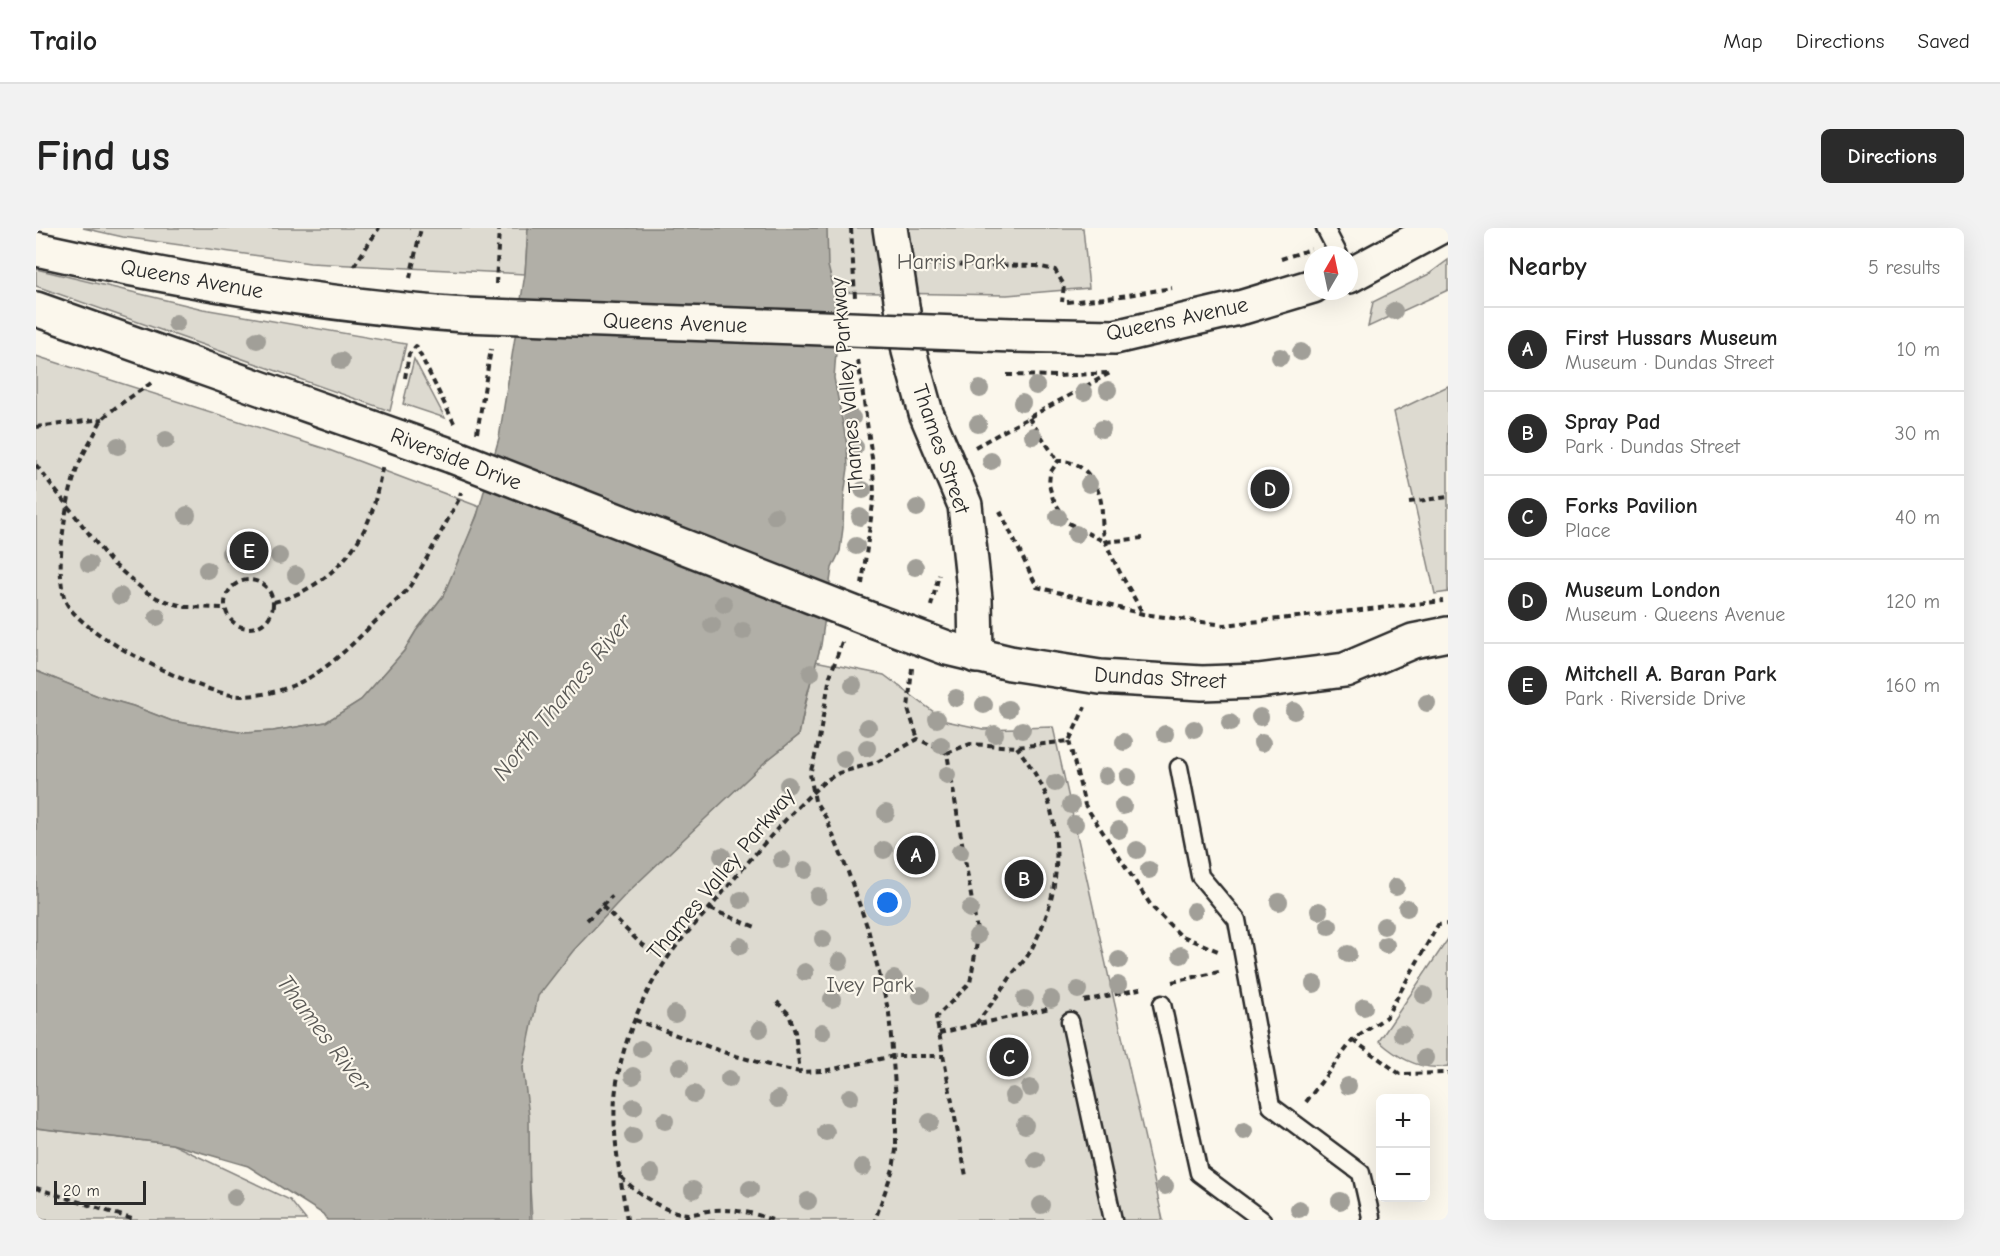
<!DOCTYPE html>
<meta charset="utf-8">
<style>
:root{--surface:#fff;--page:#f2f2f2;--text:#222;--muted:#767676;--line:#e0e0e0;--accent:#2b2b2b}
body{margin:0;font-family:"Comic Neue",sans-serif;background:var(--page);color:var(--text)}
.controls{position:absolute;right:18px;bottom:18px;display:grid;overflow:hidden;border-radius:9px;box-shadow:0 6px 24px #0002}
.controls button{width:54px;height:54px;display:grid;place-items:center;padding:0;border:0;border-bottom:2px solid var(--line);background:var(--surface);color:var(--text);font:30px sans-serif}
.compass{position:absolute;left:1268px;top:18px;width:54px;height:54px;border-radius:50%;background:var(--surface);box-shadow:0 6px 24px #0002;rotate:9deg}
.scale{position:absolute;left:18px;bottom:15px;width:92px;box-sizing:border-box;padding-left:6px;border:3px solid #2b2b2b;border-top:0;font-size:16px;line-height:21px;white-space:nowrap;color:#2b2b2b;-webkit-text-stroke:4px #fbf7ec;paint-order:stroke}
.you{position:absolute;left:852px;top:675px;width:21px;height:21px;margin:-15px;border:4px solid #fff;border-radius:50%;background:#1a73e8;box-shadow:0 0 0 9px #1a73e833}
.badge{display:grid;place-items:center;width:39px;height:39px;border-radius:50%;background:var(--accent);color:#fff;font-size:20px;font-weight:700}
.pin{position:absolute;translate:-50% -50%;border:3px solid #fff;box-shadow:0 2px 6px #0006}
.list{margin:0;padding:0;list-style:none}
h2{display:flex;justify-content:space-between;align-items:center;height:78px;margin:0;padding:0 24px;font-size:26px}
h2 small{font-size:20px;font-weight:400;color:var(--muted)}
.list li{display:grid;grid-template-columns:39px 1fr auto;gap:18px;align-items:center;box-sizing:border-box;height:84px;padding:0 24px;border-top:2px solid var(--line)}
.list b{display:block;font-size:22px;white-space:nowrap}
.list p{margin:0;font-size:20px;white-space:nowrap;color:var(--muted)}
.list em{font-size:20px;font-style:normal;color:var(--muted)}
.map{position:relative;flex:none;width:1412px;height:992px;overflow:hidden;border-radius:9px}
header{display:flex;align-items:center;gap:36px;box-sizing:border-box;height:84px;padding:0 30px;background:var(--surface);border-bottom:2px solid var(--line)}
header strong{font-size:28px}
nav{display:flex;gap:33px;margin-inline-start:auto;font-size:21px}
.intro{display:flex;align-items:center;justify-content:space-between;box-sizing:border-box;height:144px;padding:0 36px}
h1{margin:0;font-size:42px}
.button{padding:15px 27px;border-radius:9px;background:var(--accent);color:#fff;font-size:21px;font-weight:700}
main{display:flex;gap:36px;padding:0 36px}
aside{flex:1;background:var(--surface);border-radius:9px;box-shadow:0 6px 24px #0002}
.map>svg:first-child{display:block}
</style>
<header>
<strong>Trailo</strong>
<nav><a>Map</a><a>Directions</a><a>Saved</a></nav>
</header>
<div class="intro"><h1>Find us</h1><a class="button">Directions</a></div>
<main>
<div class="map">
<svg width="1412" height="992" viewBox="0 0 1412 992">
<rect width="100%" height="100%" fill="#fbf7ec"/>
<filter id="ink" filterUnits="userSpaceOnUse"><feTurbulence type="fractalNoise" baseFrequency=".0167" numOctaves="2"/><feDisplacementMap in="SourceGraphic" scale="12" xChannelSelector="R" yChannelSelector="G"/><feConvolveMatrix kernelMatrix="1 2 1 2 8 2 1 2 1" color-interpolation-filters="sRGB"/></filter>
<g filter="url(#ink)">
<g fill="#dddad0" stroke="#84827e" stroke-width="1.5">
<polygon points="47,0 492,0 489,46 274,35 87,9"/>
<polygon points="776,0 1047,0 1053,60 971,67 787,64"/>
<polygon points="1412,32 1412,62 1332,99 1337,74 1393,46"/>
<polygon points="0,41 167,81 370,116 354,183 0,58"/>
<polygon points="0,128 293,222 444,279 424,331 407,368 380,403 368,423 325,472 290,494 237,503 209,505 136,493 97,478 62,468 0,443"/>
<polygon points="378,131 409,190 367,176"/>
<polygon points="1412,158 1412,364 1399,366 1358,184"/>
<polygon points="779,433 848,447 910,493 947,501 1017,499 1127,992 496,992 482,765 729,534 763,507"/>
<path d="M1412,711V838C1385,844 1362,830 1343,813Z"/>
<polygon points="0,900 136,916 254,972 270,992 8,992 0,989"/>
</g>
<polygon fill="#b1afa7" stroke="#7b7a75" stroke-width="1.5" points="492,0 791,0 792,38 798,62 802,99 798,150 811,217 812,240 808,268 807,300 804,323 796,340 785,417 771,467 763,507 729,534 591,665 537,723 502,768 487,840 493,888 494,992 291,992 287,986 212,938 136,916 0,900 0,443 62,468 97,478 136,493 209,505 237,503 290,494 325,472 368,423 380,403 407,368 441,288 463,210 489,46"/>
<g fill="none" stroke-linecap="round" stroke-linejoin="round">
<defs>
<g id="lane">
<polyline points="1289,0 1303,27"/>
<polyline points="1143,539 1164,648 1201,692 1235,878 1325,945 1335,989 1334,992"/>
<polyline points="1126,776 1163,945 1226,992"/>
<polyline points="1034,793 1077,992"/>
</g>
<polyline id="street" points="854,0 873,123 890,185 929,277 939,371 940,428"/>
<g id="secondary">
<path d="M0,21C141,52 284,77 428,87"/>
<polyline points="1313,48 1402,0"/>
<polyline points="0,81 416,228"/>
<polyline points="977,107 1079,109 1207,79 1277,58"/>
<polyline points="836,392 911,420 974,435 1064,449 1166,455 1222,453 1309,442 1377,413 1412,406"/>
</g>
</defs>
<use href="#lane" stroke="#2b2b2b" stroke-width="21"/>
<use href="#street" stroke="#2b2b2b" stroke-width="38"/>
<use href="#secondary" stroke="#2b2b2b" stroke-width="38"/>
<g stroke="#2b2b2b" stroke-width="4" stroke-dasharray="6 4.5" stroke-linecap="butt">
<polyline points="815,0 819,70"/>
<polyline points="1245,31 1275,21"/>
<polyline points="892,36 1001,38 1019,42 1028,57 1026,74"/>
<polyline points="318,38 343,0"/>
<polyline points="374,50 385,0"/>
<polyline points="460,56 463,0"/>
<polyline points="1031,74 1079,69 1136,60"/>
<polyline points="822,132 837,237 838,268 826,356"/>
<polyline points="971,147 1023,148 1071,145"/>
<polyline points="369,150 373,126 380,118 418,195"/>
<path d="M115,155C100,166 81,177 67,190C63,195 60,204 56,210C51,219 46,228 42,238C30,269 18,341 29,372C43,407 158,461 195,467C214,470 240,465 258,457C293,443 322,410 349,384C357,375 368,367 374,358C392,330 407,300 423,271L425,264"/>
<polyline points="993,190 1022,233"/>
<polyline points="0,199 67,191"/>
<polyline points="441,205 455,121"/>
<polyline points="939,219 1074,145"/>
<polyline points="0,237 74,333 110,364 123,371 150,379 189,380"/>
<polyline points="1373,274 1412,269"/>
<polyline points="964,283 1001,359 1107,386 1188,397 1407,373"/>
<path d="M1107,310L1069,314L1032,295L1017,271L1013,257L1014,245L1022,233C1045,232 1061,251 1065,274C1067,287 1065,303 1070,315C1080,340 1095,363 1107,386"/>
<circle cx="213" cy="376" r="24"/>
<path d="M238,374C286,362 324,325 338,277C341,264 344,250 347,236"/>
<polyline points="895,378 903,347"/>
<polyline points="806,414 794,448 782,517 774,546 779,573 790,590 812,644 832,701 853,785 860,870 860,922 857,941 839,992"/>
<polyline points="876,440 872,481 882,511"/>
<polyline points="1033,513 1049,577 1116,679 1144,707 1182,723"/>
<polyline points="911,525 934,516 981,519 1033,513 1049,479"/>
<polyline points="566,678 576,668"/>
<polyline points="674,681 722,700"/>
<polyline points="551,692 566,678 603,714 629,732"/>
<polyline points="1136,754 1187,743"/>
<polyline points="1048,773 1108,760"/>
<polyline points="741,774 753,786 759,804 764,844"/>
<polyline points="599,792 693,826 747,841 764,844 788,843 858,828 908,828"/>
<path d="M940,796C953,779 966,762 978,744C985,736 993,728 997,718C1021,673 1027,624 1013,575C1006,554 993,536 981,519"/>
<polyline points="903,805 1014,780"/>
<polyline points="1317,812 1364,846 1412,845"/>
<polyline points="1270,874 1317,812 1350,789 1402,697 1412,696"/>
<path d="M585,949C603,966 627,985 653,986C661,986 669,983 677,982C697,981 716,984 736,992"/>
<polyline points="0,960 99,992"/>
<path d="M591,992C585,951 576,911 579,870C583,823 603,773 629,734C644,710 666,690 684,668C716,629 752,586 789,553L803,545L841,534L882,511L911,525L942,709L934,755L900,789L930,948"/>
<polyline points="648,992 653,986"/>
</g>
<use href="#lane" stroke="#fbf7ec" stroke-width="16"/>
<use href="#street" stroke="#fbf7ec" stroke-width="33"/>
<use href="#secondary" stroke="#fbf7ec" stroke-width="33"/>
<defs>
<g id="secondary-bridge">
<polyline points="428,87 977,107"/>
<polyline points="416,228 836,392"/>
</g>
</defs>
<use href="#secondary-bridge" stroke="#2b2b2b" stroke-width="38" stroke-linecap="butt"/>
<use href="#secondary-bridge" stroke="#fbf7ec" stroke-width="33"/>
</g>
<g fill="#a19f98">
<circle cx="1358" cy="83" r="9"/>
<circle cx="140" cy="95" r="9"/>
<circle cx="221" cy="112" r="9"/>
<circle cx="1265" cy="124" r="9"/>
<circle cx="1244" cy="129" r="9"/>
<circle cx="305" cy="133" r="9"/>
<circle cx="1000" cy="158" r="9"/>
<circle cx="944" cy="161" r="9"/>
<circle cx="1072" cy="162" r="9"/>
<circle cx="1048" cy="164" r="9"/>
<circle cx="986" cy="175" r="9"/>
<circle cx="816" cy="190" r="9"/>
<circle cx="942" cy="196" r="9"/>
<circle cx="1066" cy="201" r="9"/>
<circle cx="997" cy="208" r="9"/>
<circle cx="130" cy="212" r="9"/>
<circle cx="82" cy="218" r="9"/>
<circle cx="819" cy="219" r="9"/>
<circle cx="955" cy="233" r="9"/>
<circle cx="1053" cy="256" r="9"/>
<circle cx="827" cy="262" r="9"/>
<circle cx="881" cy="280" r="9"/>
<circle cx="151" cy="287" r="9"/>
<circle cx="739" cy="288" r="9"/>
<circle cx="824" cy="289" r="9"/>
<circle cx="1022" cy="289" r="9"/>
<circle cx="1040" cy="306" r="9"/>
<circle cx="820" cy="318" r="9"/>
<circle cx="219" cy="322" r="9"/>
<circle cx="194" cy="325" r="9"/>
<circle cx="243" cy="328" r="9"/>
<circle cx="53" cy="336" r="9"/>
<circle cx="879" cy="339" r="9"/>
<circle cx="171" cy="342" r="9"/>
<circle cx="260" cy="347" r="9"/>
<circle cx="84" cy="368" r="9"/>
<circle cx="688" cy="376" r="9"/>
<circle cx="121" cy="389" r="9"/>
<circle cx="676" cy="397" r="9"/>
<circle cx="707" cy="403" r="9"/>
<circle cx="775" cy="445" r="9"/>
<circle cx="817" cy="457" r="9"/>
<circle cx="920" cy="470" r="9"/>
<circle cx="1391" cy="475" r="9"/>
<circle cx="948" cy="477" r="9"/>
<circle cx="972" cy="481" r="9"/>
<circle cx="1258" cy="483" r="9"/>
<circle cx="1224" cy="489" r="9"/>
<circle cx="901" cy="491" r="9"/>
<circle cx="1194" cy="495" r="9"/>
<circle cx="832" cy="499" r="9"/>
<circle cx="1158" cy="501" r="9"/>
<circle cx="986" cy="502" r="9"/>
<circle cx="959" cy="506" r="9"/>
<circle cx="1129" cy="506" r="9"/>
<circle cx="1088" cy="514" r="9"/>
<circle cx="1226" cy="515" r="9"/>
<circle cx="905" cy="517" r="9"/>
<circle cx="831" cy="520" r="9"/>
<circle cx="808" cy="531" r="9"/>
<circle cx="911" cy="547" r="9"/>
<circle cx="1070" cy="548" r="9"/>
<circle cx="1092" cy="549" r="9"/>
<circle cx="1019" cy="555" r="9"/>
<circle cx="752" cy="557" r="9"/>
<circle cx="1035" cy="577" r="9"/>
<circle cx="1087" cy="578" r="9"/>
<circle cx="850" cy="585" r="9"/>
<circle cx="1039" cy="596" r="9"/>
<circle cx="1083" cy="602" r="9"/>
<circle cx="848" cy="622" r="9"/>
<circle cx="1101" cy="622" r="9"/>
<circle cx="924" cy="624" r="9"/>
<circle cx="686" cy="628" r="9"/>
<circle cx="746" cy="632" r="9"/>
<circle cx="769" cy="642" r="9"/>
<circle cx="1113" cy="642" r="9"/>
<circle cx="1360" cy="659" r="9"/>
<circle cx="782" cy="668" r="9"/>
<circle cx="705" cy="672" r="9"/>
<circle cx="1243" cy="674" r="9"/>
<circle cx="1371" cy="680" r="9"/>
<circle cx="934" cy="681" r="9"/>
<circle cx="1158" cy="683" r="9"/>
<circle cx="1283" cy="683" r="9"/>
<circle cx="1293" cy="698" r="9"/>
<circle cx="1348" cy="698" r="9"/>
<circle cx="941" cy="708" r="9"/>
<circle cx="787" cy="711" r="9"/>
<circle cx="1350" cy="717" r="9"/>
<circle cx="704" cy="718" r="9"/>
<circle cx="1312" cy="726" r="9"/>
<circle cx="1145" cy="727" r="9"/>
<circle cx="1083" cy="732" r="9"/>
<circle cx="804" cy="733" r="9"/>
<circle cx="769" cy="744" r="9"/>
<circle cx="858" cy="751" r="9"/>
<circle cx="1278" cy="756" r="9"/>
<circle cx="1082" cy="757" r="9"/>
<circle cx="1042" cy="762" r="9"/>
<circle cx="885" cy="767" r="9"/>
<circle cx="1388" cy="767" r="9"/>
<circle cx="796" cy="771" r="9"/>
<circle cx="989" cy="771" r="9"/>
<circle cx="1015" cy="771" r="9"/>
<circle cx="1328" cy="779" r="9"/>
<circle cx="639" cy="786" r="9"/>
<circle cx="724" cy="801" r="9"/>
<circle cx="786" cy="804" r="9"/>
<circle cx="1366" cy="806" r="9"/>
<circle cx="605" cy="821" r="9"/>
<circle cx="1389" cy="830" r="9"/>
<circle cx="644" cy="839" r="9"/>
<circle cx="597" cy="848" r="9"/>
<circle cx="693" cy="851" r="9"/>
<circle cx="1312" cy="858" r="9"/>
<circle cx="994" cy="860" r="9"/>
<circle cx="658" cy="866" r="9"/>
<circle cx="977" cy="868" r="9"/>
<circle cx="814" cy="869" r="9"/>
<circle cx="742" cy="871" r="9"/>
<circle cx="598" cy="879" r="9"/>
<circle cx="629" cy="893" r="9"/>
<circle cx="894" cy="894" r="9"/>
<circle cx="989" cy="897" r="9"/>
<circle cx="1208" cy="903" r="9"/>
<circle cx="790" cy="904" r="9"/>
<circle cx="597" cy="908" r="9"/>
<circle cx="1000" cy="932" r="9"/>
<circle cx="827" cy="939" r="9"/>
<circle cx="615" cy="945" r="9"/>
<circle cx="1129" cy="958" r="9"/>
<circle cx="714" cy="961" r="9"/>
<circle cx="657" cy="962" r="9"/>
<circle cx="199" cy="969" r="9"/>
<circle cx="772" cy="973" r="9"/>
<circle cx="1304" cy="973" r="9"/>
<circle cx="1005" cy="977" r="9"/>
<circle cx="1263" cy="981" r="9"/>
</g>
</g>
<g text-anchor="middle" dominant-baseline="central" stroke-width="4.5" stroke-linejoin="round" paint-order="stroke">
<g font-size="22" fill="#585754" stroke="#fbf7ec">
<text x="915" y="34">Harris Park</text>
<text x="834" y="757">Ivey Park</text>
</g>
<g font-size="22" fill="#2b2b2b" stroke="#fbf7ec">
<text transform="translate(156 51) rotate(10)">Queens Avenue</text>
<text transform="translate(1141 91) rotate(-12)">Queens Avenue</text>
<text transform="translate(639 95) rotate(2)">Queens Avenue</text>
<text transform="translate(811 157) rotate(-95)">Thames Valley Parkway</text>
<text transform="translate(905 221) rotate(71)">Thames Street</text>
<text transform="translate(420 231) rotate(21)">Riverside Drive</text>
<text transform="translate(1124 450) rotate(3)">Dundas Street</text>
<text transform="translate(685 646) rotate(-50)">Thames Valley Parkway</text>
</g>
<g font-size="24" font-style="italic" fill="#5a5956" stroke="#fbf7ec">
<text transform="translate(526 469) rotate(-51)">North Thames River</text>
<text transform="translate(288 805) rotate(53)">Thames River</text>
</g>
</g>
</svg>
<div class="controls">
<button>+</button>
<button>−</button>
</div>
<svg class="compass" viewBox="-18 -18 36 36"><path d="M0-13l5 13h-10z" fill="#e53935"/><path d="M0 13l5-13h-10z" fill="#767676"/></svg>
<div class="scale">20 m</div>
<div class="you"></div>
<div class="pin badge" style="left:880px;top:627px">A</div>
<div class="pin badge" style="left:988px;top:651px">B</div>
<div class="pin badge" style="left:973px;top:829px">C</div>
<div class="pin badge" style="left:1234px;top:261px">D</div>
<div class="pin badge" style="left:213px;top:323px">E</div>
</div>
<aside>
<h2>Nearby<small>5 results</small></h2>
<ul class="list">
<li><span class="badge">A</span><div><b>First Hussars Museum</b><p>Museum · Dundas Street</p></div><em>10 m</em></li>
<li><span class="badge">B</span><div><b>Spray Pad</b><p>Park · Dundas Street</p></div><em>30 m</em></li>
<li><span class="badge">C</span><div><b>Forks Pavilion</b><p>Place</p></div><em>40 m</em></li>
<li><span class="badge">D</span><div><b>Museum London</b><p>Museum · Queens Avenue</p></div><em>120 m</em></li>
<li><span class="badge">E</span><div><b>Mitchell A. Baran Park</b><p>Park · Riverside Drive</p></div><em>160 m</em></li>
</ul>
</aside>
</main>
